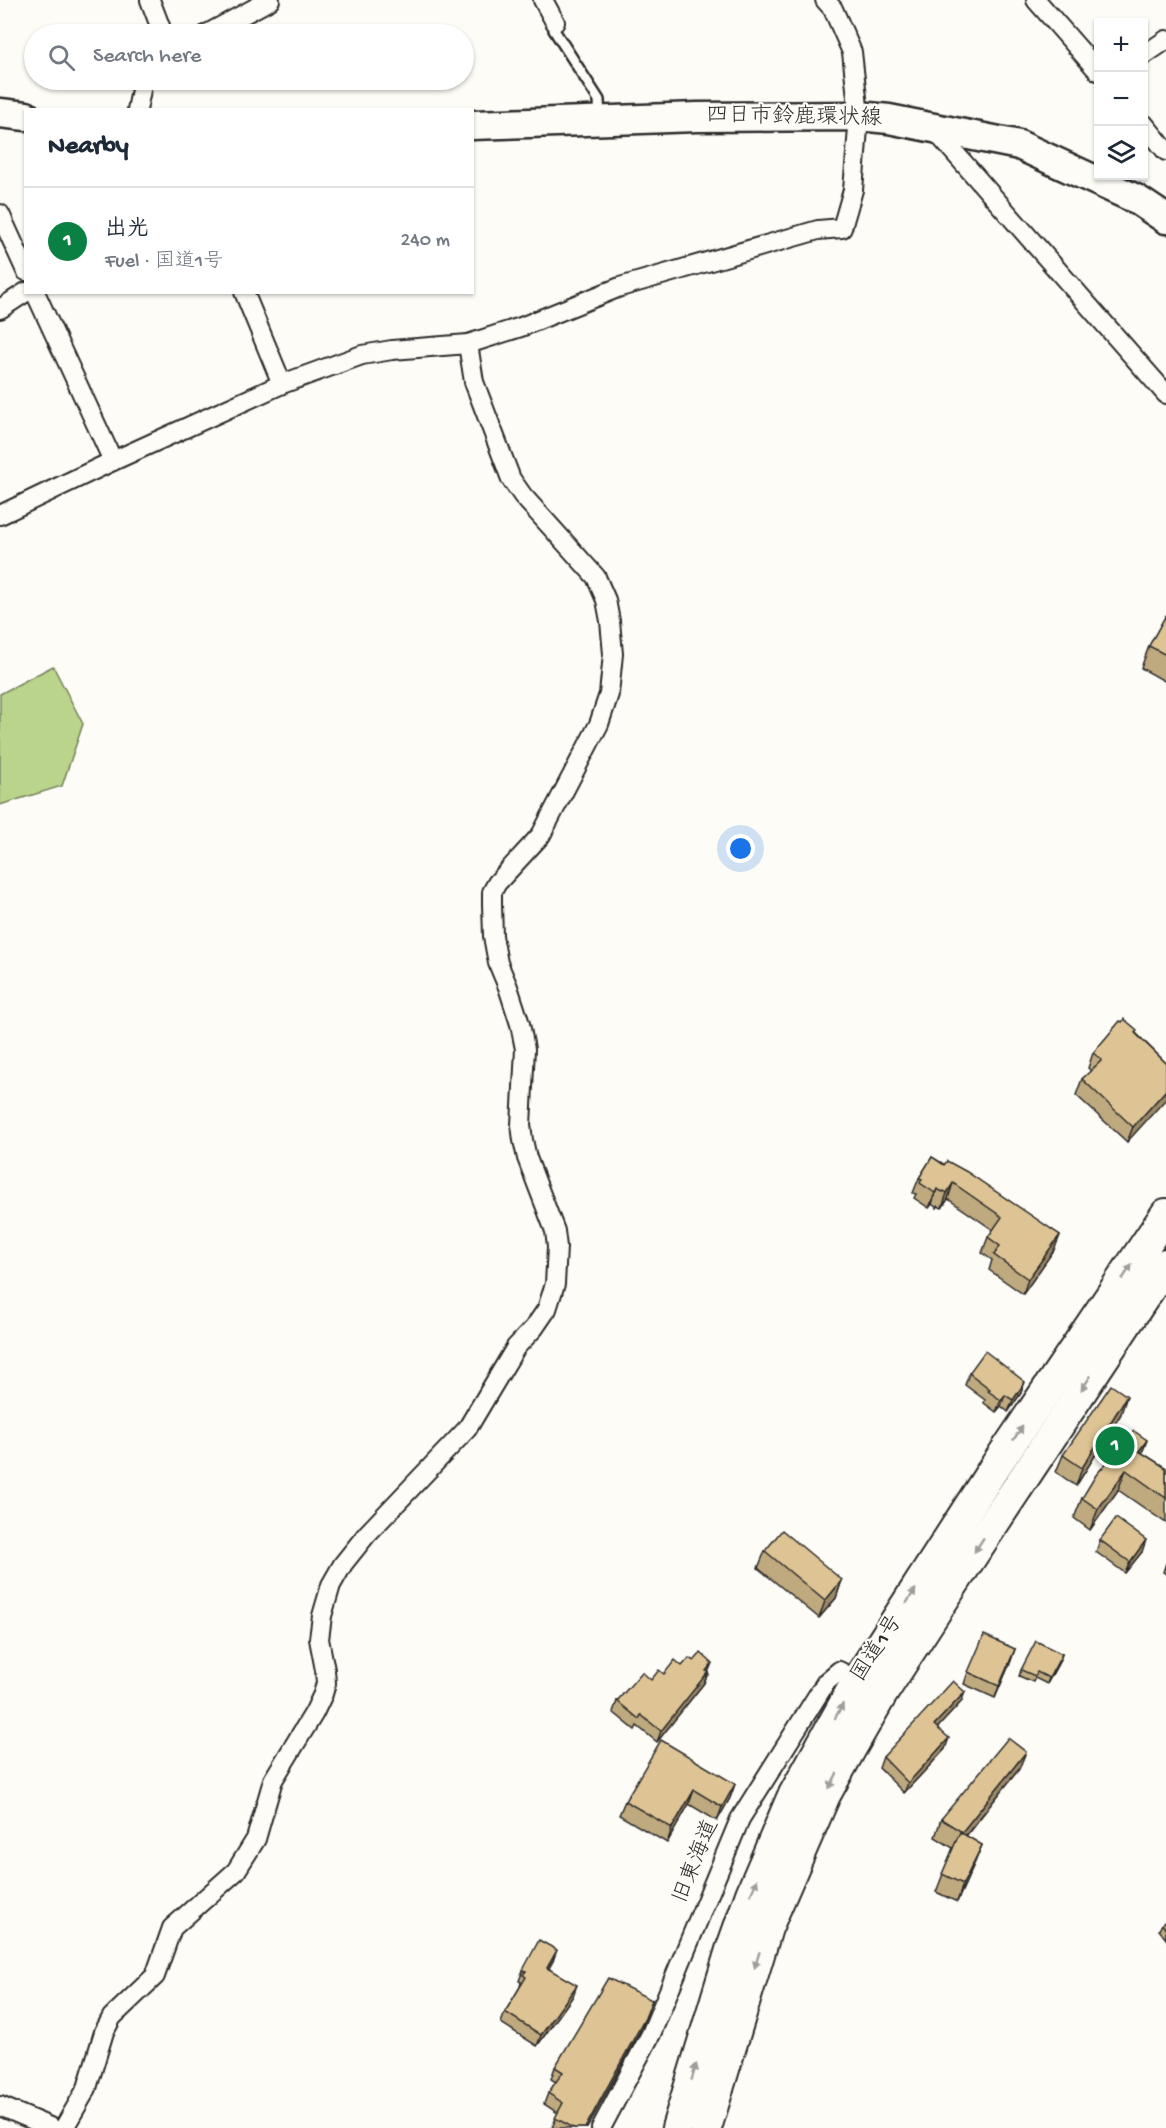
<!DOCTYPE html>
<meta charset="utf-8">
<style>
:root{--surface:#fff;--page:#f2f2f3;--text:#1f2937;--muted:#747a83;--line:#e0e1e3;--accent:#0b8043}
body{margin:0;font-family:"Gochi Hand","Klee One",sans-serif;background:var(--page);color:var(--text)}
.controls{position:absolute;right:18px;top:18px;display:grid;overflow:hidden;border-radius:0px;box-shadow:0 2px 4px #0004}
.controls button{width:54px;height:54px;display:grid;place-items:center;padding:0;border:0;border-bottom:2px solid var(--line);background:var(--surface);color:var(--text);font:30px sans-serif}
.you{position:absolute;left:741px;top:849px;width:21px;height:21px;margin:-15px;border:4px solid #fff;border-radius:50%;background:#1a73e8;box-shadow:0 0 0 9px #1a73e833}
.badge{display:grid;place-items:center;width:39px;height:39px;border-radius:50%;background:var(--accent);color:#fff;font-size:20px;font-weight:700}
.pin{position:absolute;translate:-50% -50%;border:3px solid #fff;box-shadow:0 2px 6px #0006}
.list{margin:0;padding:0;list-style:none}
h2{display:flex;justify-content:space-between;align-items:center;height:78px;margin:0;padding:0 24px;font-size:26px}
h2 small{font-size:20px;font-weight:400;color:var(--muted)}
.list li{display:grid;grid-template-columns:39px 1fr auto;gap:18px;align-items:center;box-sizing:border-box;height:108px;padding:0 24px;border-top:2px solid var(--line)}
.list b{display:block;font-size:22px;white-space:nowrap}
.list p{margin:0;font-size:20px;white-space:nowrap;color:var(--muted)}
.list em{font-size:20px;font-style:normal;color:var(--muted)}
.icon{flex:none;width:33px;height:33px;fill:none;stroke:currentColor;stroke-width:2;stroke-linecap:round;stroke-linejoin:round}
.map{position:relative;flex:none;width:1166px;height:2128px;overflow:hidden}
.search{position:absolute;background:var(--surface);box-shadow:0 2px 4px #0004;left:24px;top:24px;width:450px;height:66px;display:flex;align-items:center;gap:15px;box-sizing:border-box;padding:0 21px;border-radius:33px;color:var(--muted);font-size:22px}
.panel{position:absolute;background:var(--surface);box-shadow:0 2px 4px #0004;left:24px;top:108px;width:450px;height:186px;border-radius:0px}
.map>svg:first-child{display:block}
</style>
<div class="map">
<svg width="1166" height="2128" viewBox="0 0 1166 2128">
<rect width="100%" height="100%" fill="#fdfcf7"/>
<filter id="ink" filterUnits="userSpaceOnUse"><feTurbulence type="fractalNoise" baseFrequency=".0167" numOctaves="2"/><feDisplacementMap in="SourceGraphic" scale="12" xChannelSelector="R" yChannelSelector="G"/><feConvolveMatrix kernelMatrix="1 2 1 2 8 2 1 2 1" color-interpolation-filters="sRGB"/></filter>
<g filter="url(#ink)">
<polygon fill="#bad48b" stroke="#72805b" stroke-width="1.5" points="53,666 83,724 62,786 0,805 0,694"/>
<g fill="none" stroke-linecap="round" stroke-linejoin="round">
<defs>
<polyline id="service" points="555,22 554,30 599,100 600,118"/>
<g id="minor">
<polyline points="150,0 163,34"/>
<polyline points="543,0 555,22"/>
<polyline points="1036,0 1098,71"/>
<polyline points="207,34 270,0"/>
<polyline points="1144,55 1166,40"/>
<polyline points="137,110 143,80"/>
<polyline points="1144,124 1166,151"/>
<polyline points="932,127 1166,394"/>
<polyline points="0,214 26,271"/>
<polyline points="35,292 113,461"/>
<polyline points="244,292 282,384"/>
<polyline points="0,309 26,292"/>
<polyline points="0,515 113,461 282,384 362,355 392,350 468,344 521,327 620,287 818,230 842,228 853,190 859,116 852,52 833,9 825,0"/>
<polyline points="0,2106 52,2128"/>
<polyline points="64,2128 87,2088 104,2032 112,2017 155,1976 172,1928 236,1871 256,1839 273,1780 314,1713 323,1694 326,1683 325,1670 319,1639 322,1616 331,1585 343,1564 367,1534 467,1429 516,1347 534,1328 547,1309 555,1284 557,1247 555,1231 527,1158 523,1140 521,1125 525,1049 520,1024 508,987 498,963 493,936 492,904 492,892 497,883 541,835 599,724 609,694 613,654 610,621 606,600 596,577 523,496 511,479 474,382 468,344"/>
<polyline points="601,2128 651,2034 740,1819 826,1682 839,1671 865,1685"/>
</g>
<g id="primary">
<polyline points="0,113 26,116"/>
<polyline points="472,125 697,117 859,116 889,119 1019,145 1136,199 1166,219"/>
</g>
<g id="trunk">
<polyline points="677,2128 731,1950 751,1894 792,1798 857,1681 992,1471 1166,1214"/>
<polyline points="706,2128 767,1928 825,1795 850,1750 882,1694 956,1580 1166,1264"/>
</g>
</defs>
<use href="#service" stroke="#2b2b2b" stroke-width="14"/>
<use href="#minor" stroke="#2b2b2b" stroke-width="22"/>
<use href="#primary" stroke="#2b2b2b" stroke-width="33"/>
<use href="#trunk" stroke="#2b2b2b" stroke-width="34"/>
<use href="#service" stroke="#fdfcf7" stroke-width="9"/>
<use href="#minor" stroke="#fdfcf7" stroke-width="18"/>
<use href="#primary" stroke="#fdfcf7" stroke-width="28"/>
<use href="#trunk" stroke="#fdfcf7" stroke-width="30"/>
</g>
<g fill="#bfa97f" stroke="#2b2b2b" stroke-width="1.5">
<polygon points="1166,615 1166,682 1141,668 1149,646"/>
<polygon points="1136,1033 1166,1063 1127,1142 1076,1095 1082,1079 1091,1071 1088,1068 1093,1053"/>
<polygon points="932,1157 1060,1235 1054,1250 1023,1294 989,1270 992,1260 982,1253 988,1237 993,1230 948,1199 942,1208 938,1206 937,1208 932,1204 929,1208 914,1198 916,1194 913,1193 919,1178"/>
<polygon points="969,1373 1021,1393 1008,1412 1001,1406 996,1412 984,1403 985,1400 965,1385"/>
<polygon points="1121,1414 1076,1486 1056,1472 1063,1455"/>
<polygon points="1147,1440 1142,1453 1166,1468 1166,1523 1118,1490 1090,1530 1074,1518 1082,1498"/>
<polygon points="1100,1540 1142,1552 1125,1573 1096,1552"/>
<polygon points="765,1551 842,1580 836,1598 819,1618 758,1568"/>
<polygon points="1166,1563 1166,1574 1163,1572"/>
<polygon points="1015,1649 995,1698 964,1684 968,1672"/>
<polygon points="1062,1654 1060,1660 1047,1684 1035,1678 1033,1682 1019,1676 1021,1670"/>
<polygon points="682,1666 709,1674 706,1677 704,1683 657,1742 637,1726 635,1730 613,1712 617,1701 651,1680"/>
<polygon points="965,1692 961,1702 937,1728 945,1749 904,1793 879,1768 883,1757"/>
<polygon points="1019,1769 966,1836 982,1845 975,1862 957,1902 936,1892 953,1848 935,1837 941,1819"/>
<polygon points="735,1784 730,1798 717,1821 689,1804 667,1843 619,1815 625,1801"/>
<polygon points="1166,1921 1166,1939 1159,1930 1162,1924"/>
<polygon points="553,1961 549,1968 573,1996 537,2046 501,2023 505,2012 520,1987 521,1982 519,1981 523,1970"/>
<polygon points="652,2000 641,2029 587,2128 552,2128 558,2113 544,2104 548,2093 556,2082 551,2079 555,2067"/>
</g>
<g fill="#9b8968" stroke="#2b2b2b" stroke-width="1.5">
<polygon points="1166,1090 1166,1099 1127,1142 1133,1127"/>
<polygon points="953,1183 948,1199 942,1208 947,1193"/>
<polygon points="937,1189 932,1204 929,1208 935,1193"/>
<polygon points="1060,1235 1054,1250 1023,1294 1028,1279"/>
<polygon points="1025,1382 1021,1393 1008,1412 1013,1400"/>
<polygon points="1005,1395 1001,1406 996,1412 1001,1400"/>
<polygon points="1127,1396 1121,1414 1076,1486 1082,1468"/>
<polygon points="1147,1440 1139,1460 1139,1451"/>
<polygon points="1126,1470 1118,1490 1090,1530 1098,1509"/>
<polygon points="1146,1540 1142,1552 1125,1573 1130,1562"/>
<polygon points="842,1580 836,1598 819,1618 825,1601"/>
<polygon points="1015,1649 1011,1661 995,1698 999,1686"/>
<polygon points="1062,1654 1060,1660 1047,1684 1049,1678"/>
<polygon points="712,1663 704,1683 657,1742 661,1731"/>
<polygon points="965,1692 961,1702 930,1736 934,1725"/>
<polygon points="949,1738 945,1749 904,1793 908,1783"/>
<polygon points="1026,1752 1019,1769 955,1849 962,1832"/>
<polygon points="735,1784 730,1798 717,1821 722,1807"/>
<polygon points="694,1790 689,1804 667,1843 672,1828"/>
<polygon points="982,1845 975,1862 957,1902 963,1884"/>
<polygon points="557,1950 553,1961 543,1979 547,1968"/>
<polygon points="577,1985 573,1996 537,2046 541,2035"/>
<polygon points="652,2000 641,2029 587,2128 585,2128"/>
</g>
<g fill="#dec494" stroke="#2b2b2b" stroke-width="1.5">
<polygon points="1166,615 1166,655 1149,646"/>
<polygon points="1124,1019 1137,1030 1135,1033 1166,1063 1166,1090 1133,1127 1082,1079 1102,1060 1093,1053 1120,1021 1122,1022"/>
<polygon points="932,1157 944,1165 947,1161 967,1172 1060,1235 1028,1279 994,1255 1000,1246 988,1237 1002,1217 953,1183 947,1193 944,1191 943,1192 937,1189 935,1193 920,1183 922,1179 919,1178"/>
<polygon points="985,1351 1025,1382 1013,1400 1005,1395 1001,1400 988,1391 990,1389 969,1373"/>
<polygon points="1111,1385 1127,1396 1082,1468 1063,1455"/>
<polygon points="1134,1431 1147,1440 1139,1451 1166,1468 1166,1498 1126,1470 1098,1509 1082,1498 1096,1475"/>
<polygon points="1116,1518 1146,1540 1130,1562 1100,1540"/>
<polygon points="782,1530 842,1580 825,1601 765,1551"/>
<polygon points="984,1635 1015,1649 999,1686 968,1672"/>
<polygon points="1036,1641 1062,1654 1049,1678 1037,1672 1035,1676 1021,1670"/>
<polygon points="701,1653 712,1663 706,1671 708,1672 661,1731 641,1715 639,1719 617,1701 642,1672 651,1680 659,1670 664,1674 675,1660 682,1666 689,1658 694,1661"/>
<polygon points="953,1681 965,1692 934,1725 949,1738 908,1783 883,1757"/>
<polygon points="1008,1738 1026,1752 962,1832 941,1819"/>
<polygon points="661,1740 735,1784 722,1807 694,1790 672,1828 625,1801"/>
<polygon points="960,1832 982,1845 963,1884 942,1874"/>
<polygon points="1166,1921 1166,1930 1162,1924"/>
<polygon points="539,1940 557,1950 547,1968 577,1985 541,2035 505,2012 526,1977 523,1975 526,1971 523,1970"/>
<polygon points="608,1978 652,2000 645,2018 585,2128 574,2128 555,2118 563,2103 548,2093 563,2072 555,2067"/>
</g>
<defs><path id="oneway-solid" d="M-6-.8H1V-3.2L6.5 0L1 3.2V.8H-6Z" transform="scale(1.5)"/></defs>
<g fill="#9e9e9b">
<use href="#oneway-solid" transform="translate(1127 1272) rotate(-56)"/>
<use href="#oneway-solid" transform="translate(1086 1383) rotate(124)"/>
<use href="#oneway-solid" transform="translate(1018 1433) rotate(-56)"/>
<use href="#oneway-solid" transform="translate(979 1545) rotate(123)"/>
<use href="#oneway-solid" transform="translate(911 1596) rotate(-57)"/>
<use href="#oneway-solid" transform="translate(839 1711) rotate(-61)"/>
<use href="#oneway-solid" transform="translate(833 1781) rotate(118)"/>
<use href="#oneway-solid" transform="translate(754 1887) rotate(-67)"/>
<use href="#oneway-solid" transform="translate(757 1960) rotate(107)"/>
<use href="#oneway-solid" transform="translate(694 2072) rotate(-73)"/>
</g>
</g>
<g text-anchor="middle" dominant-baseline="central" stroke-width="4.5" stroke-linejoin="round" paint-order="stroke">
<g font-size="22" fill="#2b2b2b" stroke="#fdfcf7">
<text transform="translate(794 118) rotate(1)">四日市鈴鹿環状線</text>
<text transform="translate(878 1649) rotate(-57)">国道1号</text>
<text transform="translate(697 1862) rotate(-68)">旧東海道</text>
</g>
</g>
</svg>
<div class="controls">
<button>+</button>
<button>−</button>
<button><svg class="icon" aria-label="layers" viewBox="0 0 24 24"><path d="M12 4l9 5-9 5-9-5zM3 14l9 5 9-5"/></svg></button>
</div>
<div class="you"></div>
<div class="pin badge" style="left:1115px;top:1446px">1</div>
<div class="search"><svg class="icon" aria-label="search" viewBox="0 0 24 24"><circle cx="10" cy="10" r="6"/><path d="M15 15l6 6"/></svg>Search here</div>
<section class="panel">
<h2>Nearby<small></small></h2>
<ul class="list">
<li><span class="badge">1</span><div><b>出光</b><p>Fuel · 国道1号</p></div><em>240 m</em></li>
</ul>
</section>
</div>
